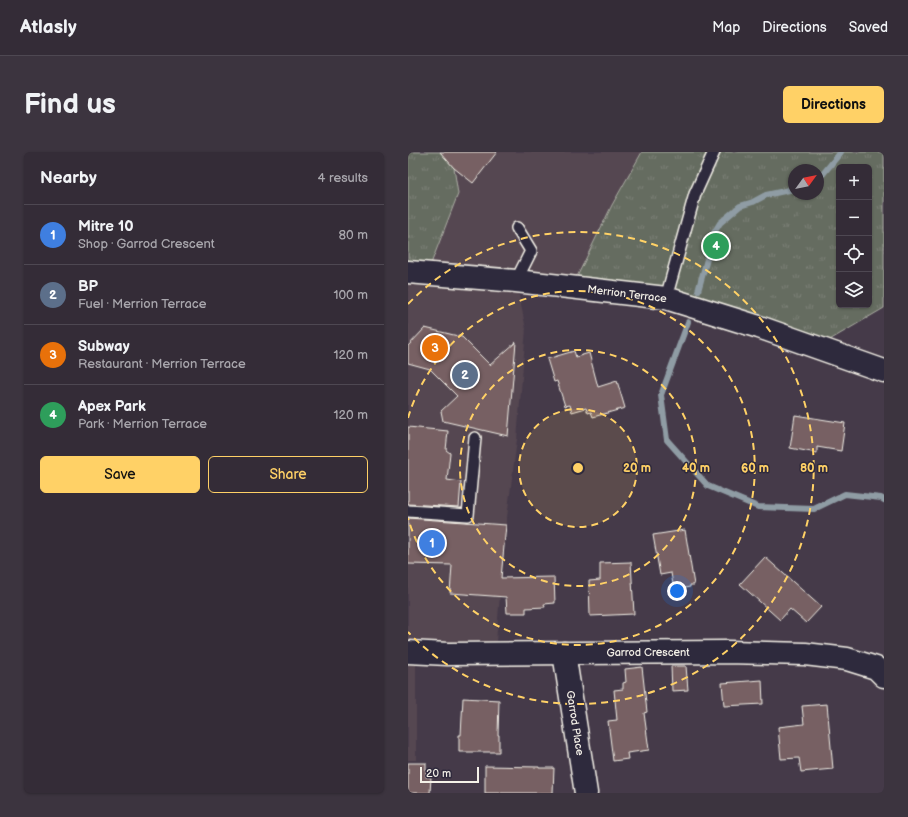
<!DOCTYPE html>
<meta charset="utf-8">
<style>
:root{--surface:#342c37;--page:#3c343f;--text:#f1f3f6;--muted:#a9a7ad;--line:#4e4852;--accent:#ffd166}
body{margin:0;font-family:"Balsamiq Sans",sans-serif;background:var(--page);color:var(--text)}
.controls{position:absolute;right:12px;top:12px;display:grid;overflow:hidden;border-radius:6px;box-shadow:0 1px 3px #0004}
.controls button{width:36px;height:36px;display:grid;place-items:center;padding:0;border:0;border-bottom:1px solid var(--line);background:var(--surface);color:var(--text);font:20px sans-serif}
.compass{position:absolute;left:380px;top:12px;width:36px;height:36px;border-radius:50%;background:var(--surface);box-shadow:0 1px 3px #0004;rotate:57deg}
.scale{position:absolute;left:12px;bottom:10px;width:59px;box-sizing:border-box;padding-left:4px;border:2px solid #f4f1e8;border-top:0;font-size:11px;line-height:14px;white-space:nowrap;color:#f4f1e8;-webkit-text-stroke:3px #2f2a3d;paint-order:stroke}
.you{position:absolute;left:269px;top:439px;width:14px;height:14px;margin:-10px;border:3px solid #fff;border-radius:50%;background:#1a73e8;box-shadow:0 0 0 6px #1a73e833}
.badge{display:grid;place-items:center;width:26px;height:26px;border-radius:50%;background:var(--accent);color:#fff;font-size:13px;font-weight:700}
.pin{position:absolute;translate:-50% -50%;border:2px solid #fff;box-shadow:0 1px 4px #0006}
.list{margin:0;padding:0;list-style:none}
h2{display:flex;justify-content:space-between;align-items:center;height:52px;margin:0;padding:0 16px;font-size:17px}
h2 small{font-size:13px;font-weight:400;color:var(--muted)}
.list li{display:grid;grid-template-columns:26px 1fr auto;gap:12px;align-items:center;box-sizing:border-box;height:60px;padding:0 16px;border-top:1px solid var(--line)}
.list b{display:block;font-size:15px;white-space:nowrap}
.list p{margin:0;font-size:13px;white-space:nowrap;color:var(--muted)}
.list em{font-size:13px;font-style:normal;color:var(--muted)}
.actions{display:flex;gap:8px;padding:12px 16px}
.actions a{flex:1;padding:9px 0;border:1px solid var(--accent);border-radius:6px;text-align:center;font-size:14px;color:var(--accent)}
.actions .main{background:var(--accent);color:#111}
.icon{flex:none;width:22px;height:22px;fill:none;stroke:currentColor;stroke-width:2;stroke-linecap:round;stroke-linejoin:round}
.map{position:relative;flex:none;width:476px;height:641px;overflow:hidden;border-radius:6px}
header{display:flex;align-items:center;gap:24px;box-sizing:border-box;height:56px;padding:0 20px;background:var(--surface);border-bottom:1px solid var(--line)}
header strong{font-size:19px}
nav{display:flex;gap:22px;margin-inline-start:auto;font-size:14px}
.intro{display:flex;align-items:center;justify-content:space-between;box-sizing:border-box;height:96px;padding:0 24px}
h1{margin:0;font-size:28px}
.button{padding:10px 18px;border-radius:6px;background:var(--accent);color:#111;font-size:14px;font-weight:700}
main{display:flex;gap:24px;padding:0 24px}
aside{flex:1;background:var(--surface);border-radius:6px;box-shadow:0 1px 3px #0004}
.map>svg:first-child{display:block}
</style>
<header>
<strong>Atlasly</strong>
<nav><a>Map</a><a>Directions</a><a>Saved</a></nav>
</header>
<div class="intro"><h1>Find us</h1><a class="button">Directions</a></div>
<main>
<aside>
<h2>Nearby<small>4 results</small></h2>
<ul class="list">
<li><span class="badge" style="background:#3f7fe0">1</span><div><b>Mitre 10</b><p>Shop · Garrod Crescent</p></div><em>80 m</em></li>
<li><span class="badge" style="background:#5c6f8a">2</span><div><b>BP</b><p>Fuel · Merrion Terrace</p></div><em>100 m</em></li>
<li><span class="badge" style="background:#e8710a">3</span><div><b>Subway</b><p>Restaurant · Merrion Terrace</p></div><em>120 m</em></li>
<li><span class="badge" style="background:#2e9e5b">4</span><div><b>Apex Park</b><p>Park · Merrion Terrace</p></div><em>120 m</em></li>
</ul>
<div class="actions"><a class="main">Save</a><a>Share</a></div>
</aside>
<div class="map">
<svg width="476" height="641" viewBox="0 0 476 641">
<defs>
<pattern id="grass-tufts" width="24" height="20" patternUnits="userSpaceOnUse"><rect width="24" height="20" fill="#656c60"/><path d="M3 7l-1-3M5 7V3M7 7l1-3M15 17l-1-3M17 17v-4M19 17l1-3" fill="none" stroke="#7c8177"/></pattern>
</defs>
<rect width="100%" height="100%" fill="#453a49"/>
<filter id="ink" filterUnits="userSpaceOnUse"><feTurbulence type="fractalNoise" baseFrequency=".025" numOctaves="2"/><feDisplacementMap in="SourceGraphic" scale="8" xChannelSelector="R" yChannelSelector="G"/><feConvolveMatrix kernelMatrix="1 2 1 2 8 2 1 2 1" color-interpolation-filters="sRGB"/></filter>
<g filter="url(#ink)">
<polygon fill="#544651" points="0,0 234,0 204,53 164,135 108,129 118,177 109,288 98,373 87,502 8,501 8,608 0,608"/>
<g fill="url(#grass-tufts)" stroke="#acaea4" fill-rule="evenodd">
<polygon points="0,0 32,0 46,16 50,42 19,122 0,120"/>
<path d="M234,0H476V156L408,196L351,175L164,135L204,53ZM431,15H461V153H431ZM386,18H410V42H386Z"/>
</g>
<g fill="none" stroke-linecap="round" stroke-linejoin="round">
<g stroke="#8f9ca4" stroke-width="6">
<polyline points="410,28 433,0"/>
<polyline points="290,139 301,100 304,84 312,71 332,54 345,50 358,43 386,37"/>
<polyline points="280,170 253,243 259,288 300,334 350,355 406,357 437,342 473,346 476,348"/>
</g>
</g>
<g fill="#776164" stroke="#f4f1e8">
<polygon points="32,0 89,0 65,31 46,16"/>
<polygon points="17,176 54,185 82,213 108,190 100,284 35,269 33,259 49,244 22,217 0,211 0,194"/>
<polygon points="166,199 168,205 181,201 190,235 209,229 217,256 185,265 183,260 180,261 178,256 164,260 162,253 157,254 149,229 146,230 139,207"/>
<polygon points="387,263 437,271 433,299 409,295 409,301 382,296"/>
<polygon points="0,275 40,279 38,298 42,301 39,328 53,330 51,355 0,352"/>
<polygon points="0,366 98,373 93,426 146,425 147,451 136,452 137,455 118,456 118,461 99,461 98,445 42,441 44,413 0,412"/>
<polygon points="277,378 286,433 282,433 282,435 266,438 263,421 252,423 245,383"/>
<polygon points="357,405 413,455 398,471 382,457 372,468 332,432"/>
<polygon points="223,410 226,462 182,464 181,429 192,428 192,411"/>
<polygon points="263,514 278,514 280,538 264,539"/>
<polygon points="234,515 239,560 236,561 241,598 219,601 220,607 205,609 200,569 209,568 206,538 215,537 215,531 218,530 217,517"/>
<polygon points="354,528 355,552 316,554 314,531"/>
<polygon points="55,546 91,548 90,583 91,583 91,600 51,600 51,583 53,583"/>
<polygon points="419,552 425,617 393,620 391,606 373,607 370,575 396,572 394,554"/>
<polygon points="0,611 18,611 18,625 23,625 22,641 0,641"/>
<polygon points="77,614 131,615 131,616 146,616 145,641 77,641"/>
</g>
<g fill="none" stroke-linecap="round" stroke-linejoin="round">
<defs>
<g id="service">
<polyline points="108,129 123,99 109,76"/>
<polyline points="258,146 287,42 306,0"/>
<polyline points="0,359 60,363 67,286"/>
</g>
<g id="minor">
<polyline points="0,120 108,129 258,146 351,175 476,219"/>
<polyline points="0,500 40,502 319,500 397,502 439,507 468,516 476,524"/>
<polyline points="156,501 178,641"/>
</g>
</defs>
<use href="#service" stroke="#f4f1e8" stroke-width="14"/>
<use href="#minor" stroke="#f4f1e8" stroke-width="25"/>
<use href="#service" stroke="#2f2a3d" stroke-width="11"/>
<use href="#minor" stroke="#2f2a3d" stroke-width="22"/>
</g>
</g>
<circle cx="170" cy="316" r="59" fill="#ffd166" fill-opacity=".12"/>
<g fill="none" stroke="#ffd166" stroke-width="2" stroke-dasharray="7 5">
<circle cx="170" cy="316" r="59"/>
<circle cx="170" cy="316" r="118"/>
<path d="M0 266A177 177 0 1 1 0 366"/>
<path d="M0 152A236 236 0 1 1 0 480"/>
</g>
<g text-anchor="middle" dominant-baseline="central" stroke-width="3" stroke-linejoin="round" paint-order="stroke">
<g font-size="11" fill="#f4f1e8" stroke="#2f2a3d">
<text transform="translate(219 142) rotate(7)">Merrion Terrace</text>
<text x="240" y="500">Garrod Crescent</text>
<text transform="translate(167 571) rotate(81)">Garrod Place</text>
</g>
</g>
<circle cx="170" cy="316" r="6" fill="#ffd166" stroke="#2f2a3d" stroke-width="2"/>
<g font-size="12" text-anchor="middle" font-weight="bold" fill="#ffd166" stroke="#2f2a3d" stroke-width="3" stroke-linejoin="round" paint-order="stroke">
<text x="229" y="320">20 m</text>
<text x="288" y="320">40 m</text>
<text x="347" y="320">60 m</text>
<text x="406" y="320">80 m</text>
</g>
</svg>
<div class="controls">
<button>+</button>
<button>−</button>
<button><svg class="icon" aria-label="locate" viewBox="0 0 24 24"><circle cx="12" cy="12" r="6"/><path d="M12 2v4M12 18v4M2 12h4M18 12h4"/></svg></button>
<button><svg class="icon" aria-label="layers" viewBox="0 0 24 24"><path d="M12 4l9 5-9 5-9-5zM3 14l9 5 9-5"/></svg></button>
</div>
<svg class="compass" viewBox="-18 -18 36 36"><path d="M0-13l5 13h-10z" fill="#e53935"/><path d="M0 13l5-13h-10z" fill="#a9a7ad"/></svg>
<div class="scale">20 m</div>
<div class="you"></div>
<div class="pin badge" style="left:24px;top:391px;background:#3f7fe0">1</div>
<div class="pin badge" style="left:57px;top:223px;background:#5c6f8a">2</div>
<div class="pin badge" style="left:27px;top:196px;background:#e8710a">3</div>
<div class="pin badge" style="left:308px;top:94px;background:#2e9e5b">4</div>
</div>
</main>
